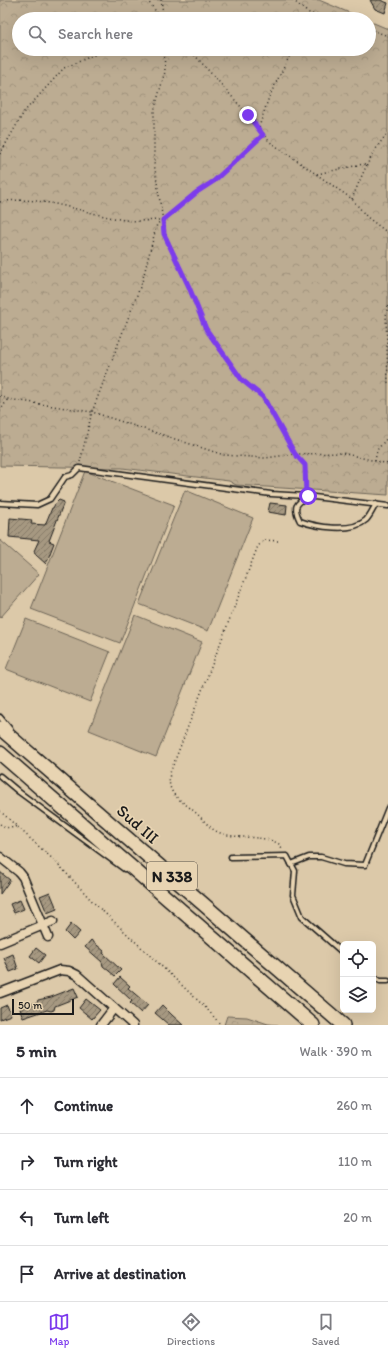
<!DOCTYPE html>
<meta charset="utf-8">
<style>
:root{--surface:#fff;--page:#f7f7f7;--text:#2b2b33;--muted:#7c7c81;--line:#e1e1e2;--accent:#7c3aed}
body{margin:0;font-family:Itim,sans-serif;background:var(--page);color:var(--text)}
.controls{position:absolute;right:12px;bottom:12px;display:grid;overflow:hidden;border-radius:6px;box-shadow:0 4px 16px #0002}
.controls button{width:36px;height:36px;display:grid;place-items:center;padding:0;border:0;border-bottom:1px solid var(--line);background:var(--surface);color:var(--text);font:20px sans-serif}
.scale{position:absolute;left:12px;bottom:10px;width:62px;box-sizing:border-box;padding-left:4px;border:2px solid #1c1c1c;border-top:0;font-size:11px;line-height:14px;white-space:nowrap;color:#1c1c1c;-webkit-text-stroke:3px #e8d4b2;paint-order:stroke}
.stop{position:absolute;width:12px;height:12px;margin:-9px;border:3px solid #7c3aed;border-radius:50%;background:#fff}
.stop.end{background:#7c3aed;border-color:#fff;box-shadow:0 1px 4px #0008}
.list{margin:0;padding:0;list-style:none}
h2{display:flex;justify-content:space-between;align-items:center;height:52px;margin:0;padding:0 16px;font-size:17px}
h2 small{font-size:13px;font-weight:400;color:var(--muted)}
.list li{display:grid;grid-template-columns:26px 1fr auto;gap:12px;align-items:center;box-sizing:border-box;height:56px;padding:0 16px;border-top:1px solid var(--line)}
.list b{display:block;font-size:15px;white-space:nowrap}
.list em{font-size:13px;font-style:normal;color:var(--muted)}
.icon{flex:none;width:22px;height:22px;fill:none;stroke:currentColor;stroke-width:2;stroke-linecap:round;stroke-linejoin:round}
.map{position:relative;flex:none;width:388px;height:1025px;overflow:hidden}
.search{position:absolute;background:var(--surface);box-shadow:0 4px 16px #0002;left:12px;right:12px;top:12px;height:44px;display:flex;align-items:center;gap:10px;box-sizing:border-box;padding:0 14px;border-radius:22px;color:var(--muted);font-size:15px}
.sheet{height:276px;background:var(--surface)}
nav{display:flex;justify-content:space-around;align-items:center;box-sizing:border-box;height:56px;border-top:1px solid var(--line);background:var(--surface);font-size:11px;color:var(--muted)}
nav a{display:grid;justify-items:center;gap:2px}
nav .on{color:var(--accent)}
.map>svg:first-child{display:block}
</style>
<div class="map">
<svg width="388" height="1025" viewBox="0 0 388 1025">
<defs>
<pattern id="forest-crowns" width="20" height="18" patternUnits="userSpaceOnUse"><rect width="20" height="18" fill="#bcac92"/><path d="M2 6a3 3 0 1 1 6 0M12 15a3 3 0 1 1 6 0" fill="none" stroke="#a1937d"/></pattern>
<pattern id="building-hatch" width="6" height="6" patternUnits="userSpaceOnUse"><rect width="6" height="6" fill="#a69881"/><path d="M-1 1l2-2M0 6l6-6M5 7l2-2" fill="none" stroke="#867b69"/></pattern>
</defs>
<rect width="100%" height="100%" fill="#dcc9a9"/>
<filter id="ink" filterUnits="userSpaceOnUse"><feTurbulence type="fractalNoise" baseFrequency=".025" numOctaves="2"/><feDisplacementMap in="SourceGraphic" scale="8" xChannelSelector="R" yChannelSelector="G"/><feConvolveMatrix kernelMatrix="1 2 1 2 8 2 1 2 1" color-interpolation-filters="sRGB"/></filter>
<g filter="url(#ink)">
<g fill="url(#forest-crowns)" stroke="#6c6457">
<polygon points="0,0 319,0 364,19 19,19 19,49 369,49 369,21 388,29 388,495 236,485 229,481 122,468 0,466"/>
<polygon points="227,1016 247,1017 268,1024 278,1025 224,1025"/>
</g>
<g fill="#bcac92" stroke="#6c6457">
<polygon points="85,471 174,505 120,643 31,609"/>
<polygon points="185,490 253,518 208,631 139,604"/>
<polygon points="0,540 39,574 0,618"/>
<polygon points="135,615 202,642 156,757 89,730"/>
<polygon points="26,619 110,652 90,702 6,669"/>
</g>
<g fill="url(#building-hatch)" stroke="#1c1c1c">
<polygon points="370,0 380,0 388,3 385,13 375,9"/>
<polygon points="59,500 64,502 49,541 54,543 46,564 36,555 34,551 39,540 9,537 10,518 32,520 31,524 45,525 52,508 53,508 55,504"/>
<polygon points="270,503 287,505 286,515 268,512"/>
<polygon points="0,872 10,880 0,894"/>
<polygon points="50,892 57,909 47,913 40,896"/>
<polygon points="20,900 24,909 14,913 10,904"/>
<polygon points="71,924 80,932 73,940 65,932"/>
<polygon points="91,940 104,951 103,953 121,970 115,976 103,966 102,962 85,947"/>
<polygon points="36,948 45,955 39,963 30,956"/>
<polygon points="13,954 18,969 10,972 4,958"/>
<polygon points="120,977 130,986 128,988 148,1005 141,1013 130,1003 132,1001 114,984"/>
<polygon points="74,988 78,997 55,1006 54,1010 51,1011 47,1010 23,1018 20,1009 37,1002 38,1000 51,997"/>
<polygon points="86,999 100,1010 92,1019 79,1008"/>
<polygon points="7,1005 11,1015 0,1019 0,1008"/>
<polygon points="162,1005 172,1015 183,1025 169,1025 155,1013"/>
</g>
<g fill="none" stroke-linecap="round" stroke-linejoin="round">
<defs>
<g id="service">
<path d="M308,496C295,504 293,507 300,521C316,527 352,533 366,520C370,516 373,509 376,504"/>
<polyline points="0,503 37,505 50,499 65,477 72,475 79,468 271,494 306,496 388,506"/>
<polyline points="0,717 10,729"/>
<polyline points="0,776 19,792 124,869"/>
<polyline points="231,857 287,856 295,871 293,895 302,917 343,953"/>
<polyline points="291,864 309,857 321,857 344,864 365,865 388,808"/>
<polyline points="373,976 380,981 388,981"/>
</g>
<g id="minor">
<polyline points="0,857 19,872 23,877 48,937"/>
<polyline points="0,943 53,921"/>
<polyline points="0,993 60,970 69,971 77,975 133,1025"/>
<polyline points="101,1025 114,1008"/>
</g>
<g id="trunk">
<polyline points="0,728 343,1025"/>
<polyline points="0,753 313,1025"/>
</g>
</defs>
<use href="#service" stroke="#1c1c1c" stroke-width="7"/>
<use href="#minor" stroke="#1c1c1c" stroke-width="11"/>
<use href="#trunk" stroke="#1c1c1c" stroke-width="16"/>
<g stroke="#1c1c1c" stroke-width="1.5" stroke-dasharray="1 3" stroke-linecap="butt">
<polyline points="147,0 162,19"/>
<polyline points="161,0 164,19"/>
<polyline points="293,0 307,12 314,15 345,17 349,19"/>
<polyline points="311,19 314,15"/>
<polyline points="369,29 388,36"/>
<polyline points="164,49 165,72 154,111 154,163 165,234 189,287 205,329 242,380 263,397 295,454 305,465 306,490"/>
<path d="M189,49C209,71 229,93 249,116C256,124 262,134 270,142L352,199L367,217L388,233"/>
<polyline points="259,127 269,97 293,49"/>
<polyline points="0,154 24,112 64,68 108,49"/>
<polyline points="317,174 368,163"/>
<path d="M352,199C362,175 371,152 388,133"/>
<path d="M0,202C43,194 84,214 125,220C137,222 151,220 163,220"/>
<polyline points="163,220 197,192 214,181 263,135"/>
<polyline points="388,306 386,315 388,383"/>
<polyline points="0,396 8,399 92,412 224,455 265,458 295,454 342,453 388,464"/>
<polyline points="0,411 8,399"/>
<polyline points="375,461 377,450 388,437"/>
<polyline points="80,462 92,412 142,282 157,224 163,220"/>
<path d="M278,541L265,540L258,546L170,773C166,796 181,799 196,813C202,818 208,826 214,830C233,841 262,834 277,843C280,844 282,848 283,850"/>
<polyline points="0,811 56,862 93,902 206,1008 221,1025"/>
<path d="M0,824C6,828 10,829 17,826"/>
</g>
<use href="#service" stroke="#e8d4b2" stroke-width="4"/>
<use href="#minor" stroke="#e8d4b2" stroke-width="8"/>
<use href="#trunk" stroke="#e8d4b2" stroke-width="13"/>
</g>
</g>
<g fill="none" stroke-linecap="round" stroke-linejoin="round" filter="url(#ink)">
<polyline stroke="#7c3aed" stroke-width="5" points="248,115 263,135 214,181 197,192 163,220 164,234 189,287 206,329 242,380 263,397 295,454 305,465 306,496 308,496"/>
</g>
<g text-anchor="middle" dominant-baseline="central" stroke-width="3.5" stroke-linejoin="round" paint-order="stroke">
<rect fill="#e8d4b2" stroke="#595349" stroke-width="1" x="147" y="862" width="50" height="28" rx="3"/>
<g font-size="16" font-weight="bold" fill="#1c1c1c">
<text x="172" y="876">N 338</text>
</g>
<g font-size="17" fill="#1c1c1c" stroke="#e8d4b2">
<text transform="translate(138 824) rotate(41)">Sud III</text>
</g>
</g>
</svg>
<div class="controls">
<button><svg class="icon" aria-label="locate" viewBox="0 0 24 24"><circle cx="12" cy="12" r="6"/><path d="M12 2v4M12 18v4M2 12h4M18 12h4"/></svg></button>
<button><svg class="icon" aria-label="layers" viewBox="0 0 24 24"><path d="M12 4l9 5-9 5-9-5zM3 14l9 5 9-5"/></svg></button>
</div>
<div class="scale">50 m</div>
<div class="stop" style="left:308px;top:496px"></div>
<div class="stop end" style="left:248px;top:115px"></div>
<div class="search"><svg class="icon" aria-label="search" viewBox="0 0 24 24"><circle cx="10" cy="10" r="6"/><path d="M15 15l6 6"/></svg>Search here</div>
</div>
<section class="sheet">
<h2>5 min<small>Walk · 390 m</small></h2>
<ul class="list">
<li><svg class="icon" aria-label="ahead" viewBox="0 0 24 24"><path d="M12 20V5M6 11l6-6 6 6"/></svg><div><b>Continue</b></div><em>260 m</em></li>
<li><svg class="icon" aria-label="right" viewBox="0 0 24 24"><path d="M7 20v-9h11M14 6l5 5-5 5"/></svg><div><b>Turn right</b></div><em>110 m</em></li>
<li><svg class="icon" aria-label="left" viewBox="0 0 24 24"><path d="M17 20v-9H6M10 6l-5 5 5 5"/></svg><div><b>Turn left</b></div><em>20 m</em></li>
<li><svg class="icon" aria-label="arrive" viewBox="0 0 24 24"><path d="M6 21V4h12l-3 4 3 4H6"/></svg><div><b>Arrive at destination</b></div></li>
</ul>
</section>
<nav>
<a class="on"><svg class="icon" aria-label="map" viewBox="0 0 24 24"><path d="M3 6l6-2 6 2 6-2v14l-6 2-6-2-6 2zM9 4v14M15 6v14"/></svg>Map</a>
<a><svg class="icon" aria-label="directions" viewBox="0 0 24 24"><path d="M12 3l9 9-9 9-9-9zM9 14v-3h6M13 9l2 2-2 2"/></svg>Directions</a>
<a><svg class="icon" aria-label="saved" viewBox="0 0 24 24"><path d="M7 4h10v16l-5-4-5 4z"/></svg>Saved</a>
</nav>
